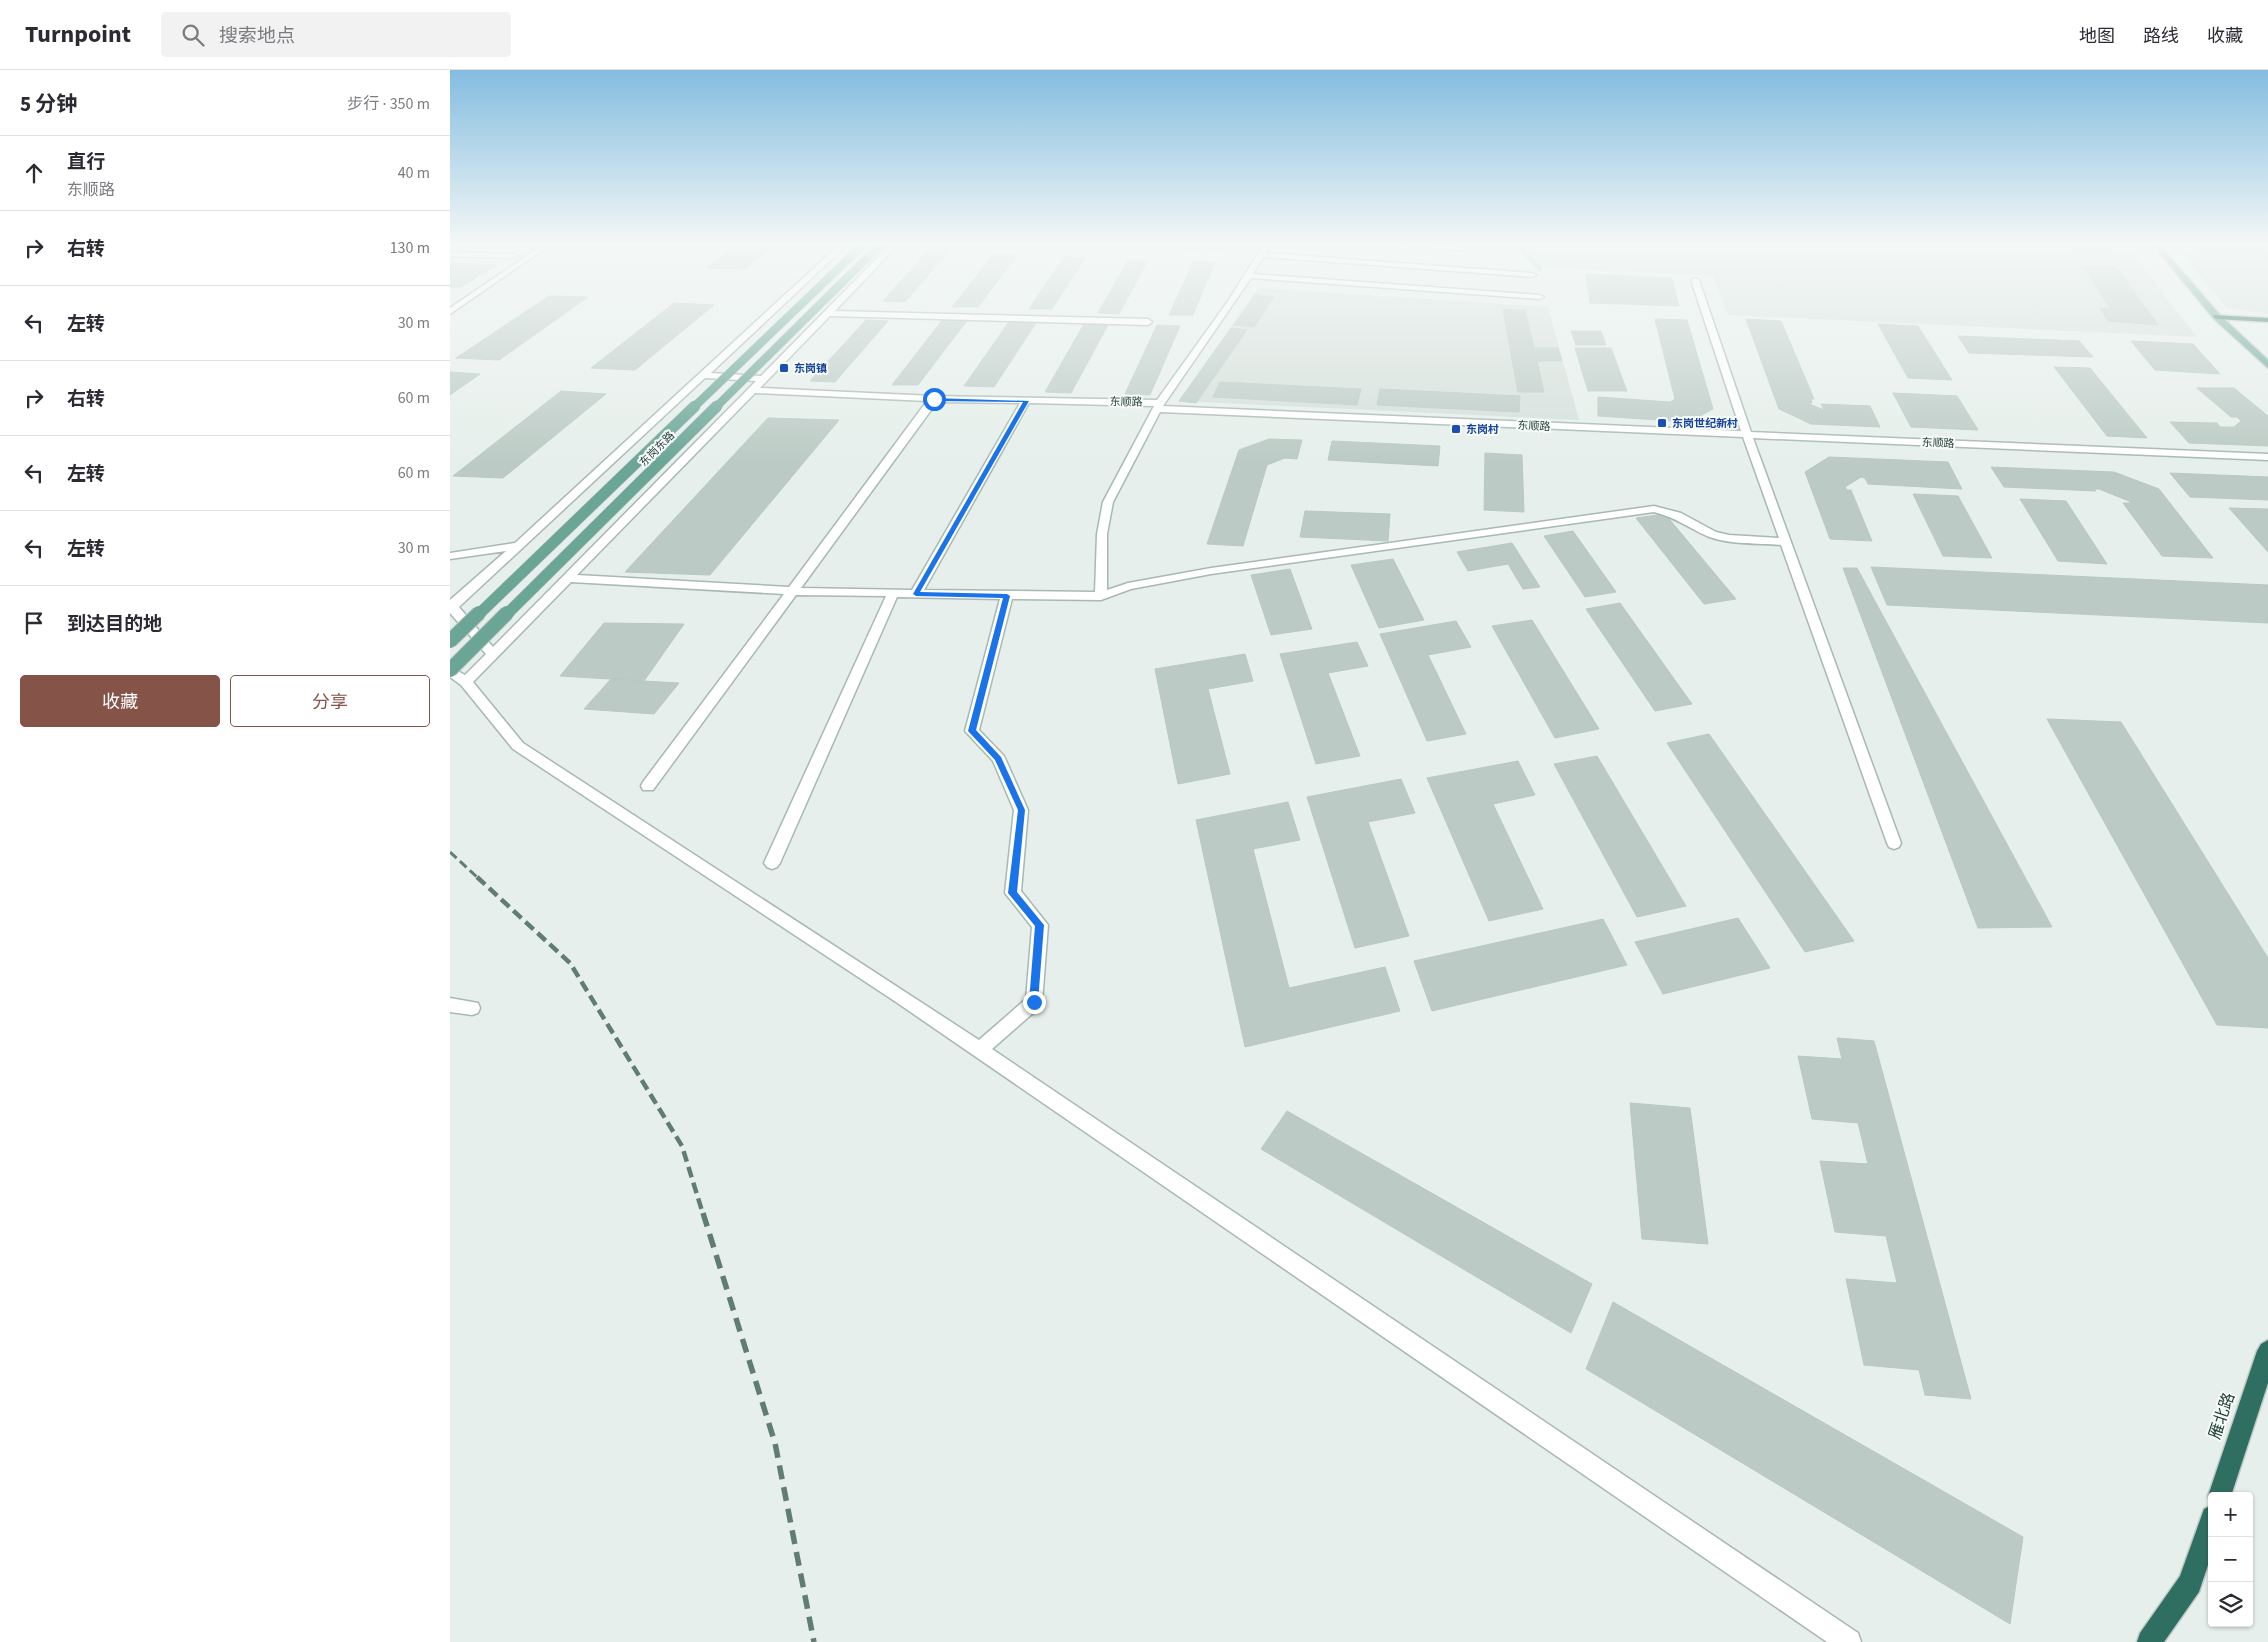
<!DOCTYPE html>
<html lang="zh">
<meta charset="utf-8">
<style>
:root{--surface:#fff;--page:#f2f2f3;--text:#2b2b33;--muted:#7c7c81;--line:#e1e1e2;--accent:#855347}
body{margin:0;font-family:"Source Sans 3","Noto Sans SC",sans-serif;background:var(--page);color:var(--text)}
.controls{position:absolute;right:15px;bottom:15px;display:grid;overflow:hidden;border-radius:5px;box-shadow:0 1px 4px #0004}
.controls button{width:45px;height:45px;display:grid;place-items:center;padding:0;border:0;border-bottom:1px solid var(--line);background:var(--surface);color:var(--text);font:25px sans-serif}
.stop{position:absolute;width:15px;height:15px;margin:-11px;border:4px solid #1a73e8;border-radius:50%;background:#fff}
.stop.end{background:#1a73e8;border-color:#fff;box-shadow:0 1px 5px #0008}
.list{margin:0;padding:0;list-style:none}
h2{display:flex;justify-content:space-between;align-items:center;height:65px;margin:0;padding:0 20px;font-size:21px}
h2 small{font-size:16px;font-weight:400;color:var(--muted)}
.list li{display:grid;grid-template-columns:32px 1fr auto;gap:15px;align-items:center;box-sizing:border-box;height:75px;padding:0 20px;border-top:1px solid var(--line)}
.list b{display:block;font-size:19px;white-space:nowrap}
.list p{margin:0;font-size:16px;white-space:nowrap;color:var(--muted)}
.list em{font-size:16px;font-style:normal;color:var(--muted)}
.actions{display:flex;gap:10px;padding:15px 20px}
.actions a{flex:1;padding:11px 0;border:1px solid var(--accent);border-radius:5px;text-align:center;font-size:18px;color:var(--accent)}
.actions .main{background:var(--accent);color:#fff}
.icon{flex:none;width:28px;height:28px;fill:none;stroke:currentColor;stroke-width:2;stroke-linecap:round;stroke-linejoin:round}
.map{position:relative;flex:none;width:1818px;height:1572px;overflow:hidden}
header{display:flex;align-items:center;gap:30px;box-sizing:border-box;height:70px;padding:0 25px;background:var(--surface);border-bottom:1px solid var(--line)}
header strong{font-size:24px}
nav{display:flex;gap:28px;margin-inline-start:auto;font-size:18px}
.search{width:350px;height:45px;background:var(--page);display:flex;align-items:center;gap:12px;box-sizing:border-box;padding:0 18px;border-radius:5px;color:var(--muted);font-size:19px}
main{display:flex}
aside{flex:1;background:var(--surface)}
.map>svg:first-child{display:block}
</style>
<header>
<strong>Turnpoint</strong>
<div class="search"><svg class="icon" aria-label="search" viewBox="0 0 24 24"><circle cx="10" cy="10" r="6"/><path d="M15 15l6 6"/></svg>搜索地点</div>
<nav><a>地图</a><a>路线</a><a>收藏</a></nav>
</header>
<main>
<aside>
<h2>5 分钟<small>步行 · 350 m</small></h2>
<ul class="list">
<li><svg class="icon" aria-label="ahead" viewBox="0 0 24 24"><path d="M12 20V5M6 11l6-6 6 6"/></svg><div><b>直行</b><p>东顺路</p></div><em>40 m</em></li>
<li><svg class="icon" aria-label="right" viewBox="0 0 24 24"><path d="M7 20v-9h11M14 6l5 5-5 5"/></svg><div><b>右转</b></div><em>130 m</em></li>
<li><svg class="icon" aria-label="left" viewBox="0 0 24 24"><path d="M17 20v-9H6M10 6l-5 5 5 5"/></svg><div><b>左转</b></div><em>30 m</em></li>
<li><svg class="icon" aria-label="right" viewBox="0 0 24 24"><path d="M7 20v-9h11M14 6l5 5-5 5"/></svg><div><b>右转</b></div><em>60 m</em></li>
<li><svg class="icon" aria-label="left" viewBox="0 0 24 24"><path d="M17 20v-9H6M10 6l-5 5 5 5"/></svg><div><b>左转</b></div><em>60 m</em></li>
<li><svg class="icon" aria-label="left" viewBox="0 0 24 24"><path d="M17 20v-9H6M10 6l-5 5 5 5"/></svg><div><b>左转</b></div><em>30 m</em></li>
<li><svg class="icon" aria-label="arrive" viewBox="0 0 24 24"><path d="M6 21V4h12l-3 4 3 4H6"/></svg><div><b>到达目的地</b></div></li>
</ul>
<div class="actions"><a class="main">收藏</a><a>分享</a></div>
</aside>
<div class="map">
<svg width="1818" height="1572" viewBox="0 0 1818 1572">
<rect width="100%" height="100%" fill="#e6efeb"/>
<g fill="#d4dfda">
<polygon points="1069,174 1675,174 1747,267 1278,245 1263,206 1084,197"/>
<polygon points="1723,174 1818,174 1818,244 1777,238"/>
<polygon points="808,218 1098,237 1129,350 729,331"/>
</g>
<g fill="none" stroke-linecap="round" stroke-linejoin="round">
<polyline stroke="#8ec9d4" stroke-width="4.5" points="1067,174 1090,199"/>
</g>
<g fill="#bbcac4" stroke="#b8c9c2">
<polygon points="0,174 130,174 121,180"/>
<polygon points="287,174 325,174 295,199 257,198"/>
<polygon points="484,174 505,174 455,232 433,231"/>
<polygon points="613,174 633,174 630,179 610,178"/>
<polygon points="667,174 689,174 686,180 664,179"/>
<polygon points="730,174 778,174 776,181 727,180"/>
<polygon points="1620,174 1652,174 1657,182 1623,180"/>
<polygon points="1743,174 1808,174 1818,184 1749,180"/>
<polygon points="544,184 568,184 528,237 502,237"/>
<polygon points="614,187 635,188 602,239 579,239"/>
<polygon points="678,190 698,190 669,244 648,243"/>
<polygon points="744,191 765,192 743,245 719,245"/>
<polygon points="0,193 47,195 11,217 0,217"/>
<polygon points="1632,196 1667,198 1708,255 1658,251 1650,238 1661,239"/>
<polygon points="1136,204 1222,208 1229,236 1140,233"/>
<polygon points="805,225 824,227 804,257 784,255"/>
<polygon points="99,226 138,227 49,290 6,288"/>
<polygon points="224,233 264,235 185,300 141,298"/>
<polygon points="1053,240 1075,240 1084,278 1108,278 1112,291 1087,291 1094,322 1068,322"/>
<polygon points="494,248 519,248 468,315 442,315"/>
<polygon points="1205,249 1237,250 1263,339 1239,352 1148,346 1148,327 1220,332 1225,329"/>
<polygon points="1296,249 1331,251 1364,329 1361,329 1362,333 1357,333 1374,340 1371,334 1420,336 1430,357 1361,354 1329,339"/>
<polygon points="416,250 438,251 385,312 360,311"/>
<polygon points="559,252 586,253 544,317 514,316"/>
<polygon points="634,254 658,255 621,323 595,322"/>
<polygon points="1428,254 1468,256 1502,310 1458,308"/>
<polygon points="707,255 730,256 700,325 675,324"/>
<polygon points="781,258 797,260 746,333 729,331"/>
<polygon points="1121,261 1151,261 1156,275 1126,275"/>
<polygon points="1508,266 1629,271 1643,287 1519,283"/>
<polygon points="1681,271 1743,274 1770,304 1705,300"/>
<polygon points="1125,278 1161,278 1177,321 1138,321"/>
<polygon points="1604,297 1640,298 1697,368 1657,366"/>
<polygon points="0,302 30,304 0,325"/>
<polygon points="770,312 911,319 907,335 763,327"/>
<polygon points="1747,318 1784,318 1818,346 1818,376 1739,373 1720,352 1767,353 1770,357 1784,357 1791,351 1787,347 1781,347"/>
<polygon points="930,319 1070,326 1069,342 927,335"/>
<polygon points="111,321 156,324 53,408 3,406"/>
<polygon points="1443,323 1507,326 1528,360 1461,357"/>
<polygon points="318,348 389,350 260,505 175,502"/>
<polygon points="819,369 852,370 847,389 835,388 817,395 793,476 757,474 789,380"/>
<polygon points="882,371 990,376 988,396 878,390"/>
<polygon points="1035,383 1072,385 1074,442 1034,440"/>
<polygon points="1379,387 1498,392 1512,419 1418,414 1415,408 1411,407 1395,417 1397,420 1401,420 1422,471 1380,469 1355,402"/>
<polygon points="1541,397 1664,402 1709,419 1763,488 1712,486 1673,433 1681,433 1679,431 1649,419 1644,419 1646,421 1554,417"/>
<polygon points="1720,403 1818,407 1818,430 1740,427"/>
<polygon points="1463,424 1508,426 1542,488 1493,486"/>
<polygon points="1570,429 1616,431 1657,494 1608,491"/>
<polygon points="1779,438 1818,439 1818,482"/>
<polygon points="855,441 940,444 938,471 850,467"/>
<polygon points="1215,444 1286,529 1254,534 1186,448"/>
<polygon points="1123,461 1166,522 1135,527 1094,466"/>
<polygon points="1062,473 1090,517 1073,519 1058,494 1018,501 1007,482"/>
<polygon points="943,489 974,550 929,558 901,495"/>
<polygon points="1421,497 1818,515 1818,553 1437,535"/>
<polygon points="1393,498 1407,498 1602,857 1528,858"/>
<polygon points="840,499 862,559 821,565 801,505"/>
<polygon points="1170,533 1242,634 1205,641 1136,539"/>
<polygon points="1082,550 1149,659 1105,668 1042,556"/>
<polygon points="1006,551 1021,577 978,585 1016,664 977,671 930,564"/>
<polygon points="154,553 234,554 194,611 110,606"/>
<polygon points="907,572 918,596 878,603 910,686 866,694 830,584"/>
<polygon points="795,584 803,611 758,619 780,704 728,714 705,599"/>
<polygon points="161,609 194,611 229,613 204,644 134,639"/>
<polygon points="1597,649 1671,652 1818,888 1818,958 1767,955"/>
<polygon points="1259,664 1404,871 1355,882 1217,673"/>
<polygon points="1147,686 1236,836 1187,847 1104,694"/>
<polygon points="1068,691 1085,725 1043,734 1093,839 1039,851 977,708"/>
<polygon points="951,709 965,743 918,752 959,866 905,878 857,727"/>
<polygon points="838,732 850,770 803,779 839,918 935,897 950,941 795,977 746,750"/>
<polygon points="1288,848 1320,898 1213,924 1185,872"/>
<polygon points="1153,849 1177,895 982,941 964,891"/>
<polygon points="1387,968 1424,971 1521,1329 1475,1325 1469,1300 1414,1295 1396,1209 1447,1213 1436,1166 1385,1162 1370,1091 1418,1094 1408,1053 1362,1049 1348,986 1392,989"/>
<polygon points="1180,1033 1240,1038 1258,1174 1192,1169"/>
<polygon points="837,1041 1142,1214 1121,1263 811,1079"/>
<polygon points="1163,1232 1573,1467 1560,1554 1136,1299"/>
</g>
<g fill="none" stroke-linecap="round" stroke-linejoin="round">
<defs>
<g id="minor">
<polygon points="57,174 101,174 0,244 0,238 87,179"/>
<path d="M390,174H398L261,303L311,306L441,174H449L385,241L698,249L702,252L698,255L380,246L310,318L484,326L707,330L778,231L814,174H821L816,183L1082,203L1086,205L1082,207L813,187L803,204L1090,225L1094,227L1090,229L801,208L713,336L1291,361L1241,210L1245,208L1249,210L1301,362L1818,384V390L1303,368L1451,773L1449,777L1444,779L1439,777L1437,773L1331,475C1308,473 1279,475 1257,466C1237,457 1227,448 1204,442L761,504L681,519L651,530L562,529L529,660L554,686L578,740L571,821L598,855L592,932L590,937L542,979L1408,1563L1411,1572H1377L446,932L63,679L11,615L0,607V597L15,605L36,584L0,543V530L56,481L0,489V483L65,473ZM255,308L306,311L43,577L9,537ZM305,323L477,331L339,517L127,505ZM487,332L570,333L462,520L351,518ZM579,333L704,336L653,432L647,464L645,522L474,520ZM710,342L1293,367L1329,468L1279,465L1266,462L1231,443L1204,436L761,498L678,513L657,520V464L663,432ZM121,512L334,524L193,712L191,716L193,720H203L346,525L436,526L314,793L317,797L322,799L327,797L330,793L447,527L550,529L515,661L543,691L564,740L555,823L582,857L576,929L529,970L73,673L23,612Z"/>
<polygon points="947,174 1017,177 1021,179 1017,181"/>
<polygon points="0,182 64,184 68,186 64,188 0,186"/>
<polygon points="0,928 28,933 30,938 28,943 22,945 0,942"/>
</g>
<polygon id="major" points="1702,174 1709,174 1770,245 1818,290 1818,298 1764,249"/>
<g id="highway">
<polygon points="1764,245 1818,248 1818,252 1767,249 1763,247"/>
<polygon points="1818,1270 1818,1313 1781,1426 1762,1426 1762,1434 1758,1426 1807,1281 1811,1274"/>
<polygon points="1762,1435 1762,1483 1749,1522 1714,1572 1687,1572 1690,1563 1730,1506 1754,1439"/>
</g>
</defs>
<use href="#minor" stroke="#a8b8b2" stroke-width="3"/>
<use href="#major" stroke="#c2cac8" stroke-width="3"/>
<use href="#highway" stroke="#c2cac8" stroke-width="3"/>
<use href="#minor" fill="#fff" fill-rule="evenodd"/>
<use href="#major" fill="#6aa596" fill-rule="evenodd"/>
<use href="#highway" fill="#2f6f62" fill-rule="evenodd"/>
<polyline stroke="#5f7d75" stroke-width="3" stroke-dasharray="9 4.5" stroke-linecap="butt" points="0,782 28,808"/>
<polyline stroke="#5f7d75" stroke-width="4.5" stroke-dasharray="11 5.5" stroke-linecap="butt" points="27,807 120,893 232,1076 253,1144"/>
<polyline stroke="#5f7d75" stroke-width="5.5" stroke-dasharray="14 8" stroke-linecap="butt" points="253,1143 325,1373 364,1572"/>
<defs>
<g id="major-bridge-far2">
<polyline points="243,338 414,174"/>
<polyline points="265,338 431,174"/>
</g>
<g id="major-bridge-far1">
<polyline points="28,545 245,336"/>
<polyline points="56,545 267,336"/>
</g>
<g id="major-bridge">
<polyline points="0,571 29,543"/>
<polyline points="0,600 57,543"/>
</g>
</defs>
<use href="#major-bridge-far2" stroke="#c2cac8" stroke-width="9" stroke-linecap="butt"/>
<use href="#major-bridge-far1" stroke="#c2cac8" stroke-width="12" stroke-linecap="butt"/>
<use href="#major-bridge" stroke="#c2cac8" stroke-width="16" stroke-linecap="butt"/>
<use href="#major-bridge-far2" stroke="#6aa596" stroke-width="8"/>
<use href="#major-bridge-far1" stroke="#6aa596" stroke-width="11"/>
<use href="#major-bridge" stroke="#6aa596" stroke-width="14"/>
</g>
<linearGradient id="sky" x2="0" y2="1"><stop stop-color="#84bce0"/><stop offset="0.44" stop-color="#f4f8f6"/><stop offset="1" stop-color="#f4f8f6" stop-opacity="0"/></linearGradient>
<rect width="1818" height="395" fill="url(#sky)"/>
<polygon fill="#1a73e8" points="482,328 579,331 470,522 557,524 560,526 526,660 551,687 575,740 567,822 594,855 588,932 584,936 579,932 585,856 558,823 568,740 545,690 518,661 553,528 466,526 463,524 573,332 484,331"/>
<g fill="#1a4fb4" stroke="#f7fbf9" stroke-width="2">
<rect x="329" y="293" width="10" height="10" rx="2.5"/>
<rect x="1207" y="348" width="10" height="10" rx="2.5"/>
<rect x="1001" y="354" width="10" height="10" rx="2.5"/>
</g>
<g text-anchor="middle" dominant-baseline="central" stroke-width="4" stroke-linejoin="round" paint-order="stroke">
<g font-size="11" font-weight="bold" fill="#164399" stroke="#f7fbf9" text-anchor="start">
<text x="344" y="298">东岗镇</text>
<text x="1222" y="353">东岗世纪新村</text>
<text x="1016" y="359">东岗村</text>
</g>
<g font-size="11" fill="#24423a" stroke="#f7fbf9">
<text transform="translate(676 332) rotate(1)">东顺路</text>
<text transform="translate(1084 356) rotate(3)">东顺路</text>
<text transform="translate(1488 373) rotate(2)">东顺路</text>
<text transform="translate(207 379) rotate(-45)">东岗东路</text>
</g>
<g font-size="16" fill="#24423a" stroke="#f7fbf9">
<text transform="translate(1772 1346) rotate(-71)">雁北路</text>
</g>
</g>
</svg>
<div class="controls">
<button>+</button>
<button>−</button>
<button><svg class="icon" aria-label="layers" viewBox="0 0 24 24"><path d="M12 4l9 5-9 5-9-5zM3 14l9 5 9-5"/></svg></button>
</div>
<div class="stop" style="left:484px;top:329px"></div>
<div class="stop end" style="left:584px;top:932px"></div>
</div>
</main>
